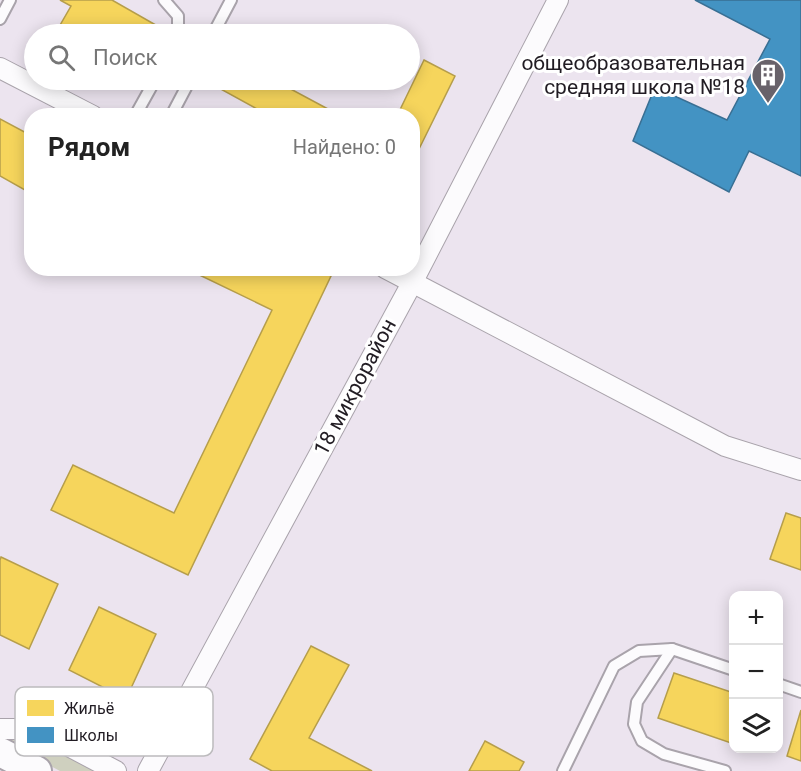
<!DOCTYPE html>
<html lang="ru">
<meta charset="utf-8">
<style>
:root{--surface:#fff;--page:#f6f6f6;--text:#222;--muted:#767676;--line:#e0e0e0}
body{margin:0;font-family:Roboto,sans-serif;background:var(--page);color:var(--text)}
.controls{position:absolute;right:18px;bottom:18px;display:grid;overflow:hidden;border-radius:12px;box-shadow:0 3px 15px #0003}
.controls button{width:54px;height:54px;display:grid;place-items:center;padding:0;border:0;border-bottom:2px solid var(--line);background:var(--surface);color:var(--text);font:30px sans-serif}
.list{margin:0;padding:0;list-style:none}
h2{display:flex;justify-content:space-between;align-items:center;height:78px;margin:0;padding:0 24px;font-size:26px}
h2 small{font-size:20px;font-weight:400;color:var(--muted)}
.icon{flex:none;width:33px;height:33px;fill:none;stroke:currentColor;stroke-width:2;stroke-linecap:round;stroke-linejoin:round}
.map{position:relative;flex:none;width:801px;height:771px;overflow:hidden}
.search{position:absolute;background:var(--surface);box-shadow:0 3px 15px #0003;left:24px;top:24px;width:396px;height:66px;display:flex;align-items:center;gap:15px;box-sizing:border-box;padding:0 21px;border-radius:33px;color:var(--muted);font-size:22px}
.panel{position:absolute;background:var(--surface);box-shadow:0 3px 15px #0003;left:24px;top:108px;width:396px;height:168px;border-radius:24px}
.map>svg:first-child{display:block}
</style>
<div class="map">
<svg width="801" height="771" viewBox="0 0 801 771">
<rect width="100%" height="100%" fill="#ece4ef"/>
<polygon fill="#cfd0bf" points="0,736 33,739 94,771 60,771 0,739"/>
<g fill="#f6d55c" stroke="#b69e4b" stroke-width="1.5">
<polygon points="60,0 112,0 161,28 161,34 72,34 59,27 71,6"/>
<polygon points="424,60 455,76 418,151 412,148 412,116 397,116"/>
<polygon points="221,80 274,80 341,116 270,116 217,87"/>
<polygon points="0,119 32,136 32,194 0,176"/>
<polygon points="185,268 316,268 331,276 188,575 51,510 73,465 174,513 272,310"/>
<polygon points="786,513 801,518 801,570 770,559"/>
<polygon points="1,557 58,584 29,649 0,635 0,560"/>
<polygon points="99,607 156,634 126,699 69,670"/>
<polygon points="311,646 349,665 309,738 372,771 272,771 250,759"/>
<polygon points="674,673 734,693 734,744 658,718"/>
<polygon points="801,710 801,761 787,756"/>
<polygon points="485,741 524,762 519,771 469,771"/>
</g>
<polygon fill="#4393c3" stroke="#396f93" stroke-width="1.5" points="695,0 801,0 801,176 749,151 729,192 633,141 655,87 727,120 770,39"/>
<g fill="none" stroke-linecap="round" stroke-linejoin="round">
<defs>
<g id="service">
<polyline points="164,0 178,16 178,34"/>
<polyline points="0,19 10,0"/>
<polyline points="213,34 231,0"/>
<polyline points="135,116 155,80"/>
<polyline points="171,116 190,80"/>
<polyline points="672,649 637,702 634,724 642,741 664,754 725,771"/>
<polyline points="778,684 801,692"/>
<polyline points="563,771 614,666 639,651 672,649 734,670"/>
</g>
<g id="minor">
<polyline points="0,68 93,116"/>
<polyline points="385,268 725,446 801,470"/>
<polyline points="0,729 29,729 61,742 116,771"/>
<polyline points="148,771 412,283 558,0"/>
</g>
<polyline id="secondary" points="0,752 37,771"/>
</defs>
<use href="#service" stroke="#a9a3ab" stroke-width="14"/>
<use href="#minor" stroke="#a9a3ab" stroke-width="22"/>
<use href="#secondary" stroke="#a9a3ab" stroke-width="32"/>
<use href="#service" stroke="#fcfbfd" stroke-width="10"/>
<use href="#minor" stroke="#fcfbfd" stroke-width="20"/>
<use href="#secondary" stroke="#fcfbfd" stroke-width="28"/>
</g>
<defs>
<symbol id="building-pin" viewBox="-11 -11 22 30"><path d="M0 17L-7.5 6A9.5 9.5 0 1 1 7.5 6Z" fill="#68626a" stroke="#fff"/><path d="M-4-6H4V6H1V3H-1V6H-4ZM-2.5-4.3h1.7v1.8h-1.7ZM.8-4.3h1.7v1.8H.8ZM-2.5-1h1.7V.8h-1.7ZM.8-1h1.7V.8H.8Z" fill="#fff"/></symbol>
</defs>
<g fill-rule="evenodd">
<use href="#building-pin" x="749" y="56" width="38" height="52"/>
</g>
<g text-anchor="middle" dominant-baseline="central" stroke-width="6" stroke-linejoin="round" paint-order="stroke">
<g font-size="21" fill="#211c23" stroke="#fff" text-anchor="end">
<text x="745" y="63">общеобразовательная<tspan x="745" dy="24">средняя школа №18</tspan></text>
</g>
<g font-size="21" fill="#211c23" stroke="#fff">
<text transform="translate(355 387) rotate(-62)">18 микрорайон</text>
</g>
</g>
<rect x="15" y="687" width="198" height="69" rx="9" fill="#fff" stroke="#bcbbbd" stroke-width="1.5"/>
<rect x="27" y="700" width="27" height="16" fill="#f6d55c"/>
<rect x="27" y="727" width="27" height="16" fill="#4393c3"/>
<g font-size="16" fill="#211c23">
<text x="64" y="714">Жильё</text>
<text x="64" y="741">Школы</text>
</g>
</svg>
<div class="controls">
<button>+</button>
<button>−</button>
<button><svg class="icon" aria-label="layers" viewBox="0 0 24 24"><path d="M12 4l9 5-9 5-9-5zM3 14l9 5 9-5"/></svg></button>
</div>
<div class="search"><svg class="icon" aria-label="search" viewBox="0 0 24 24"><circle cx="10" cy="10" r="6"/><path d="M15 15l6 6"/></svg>Поиск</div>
<section class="panel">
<h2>Рядом<small>Найдено: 0</small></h2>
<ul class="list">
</ul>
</section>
</div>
